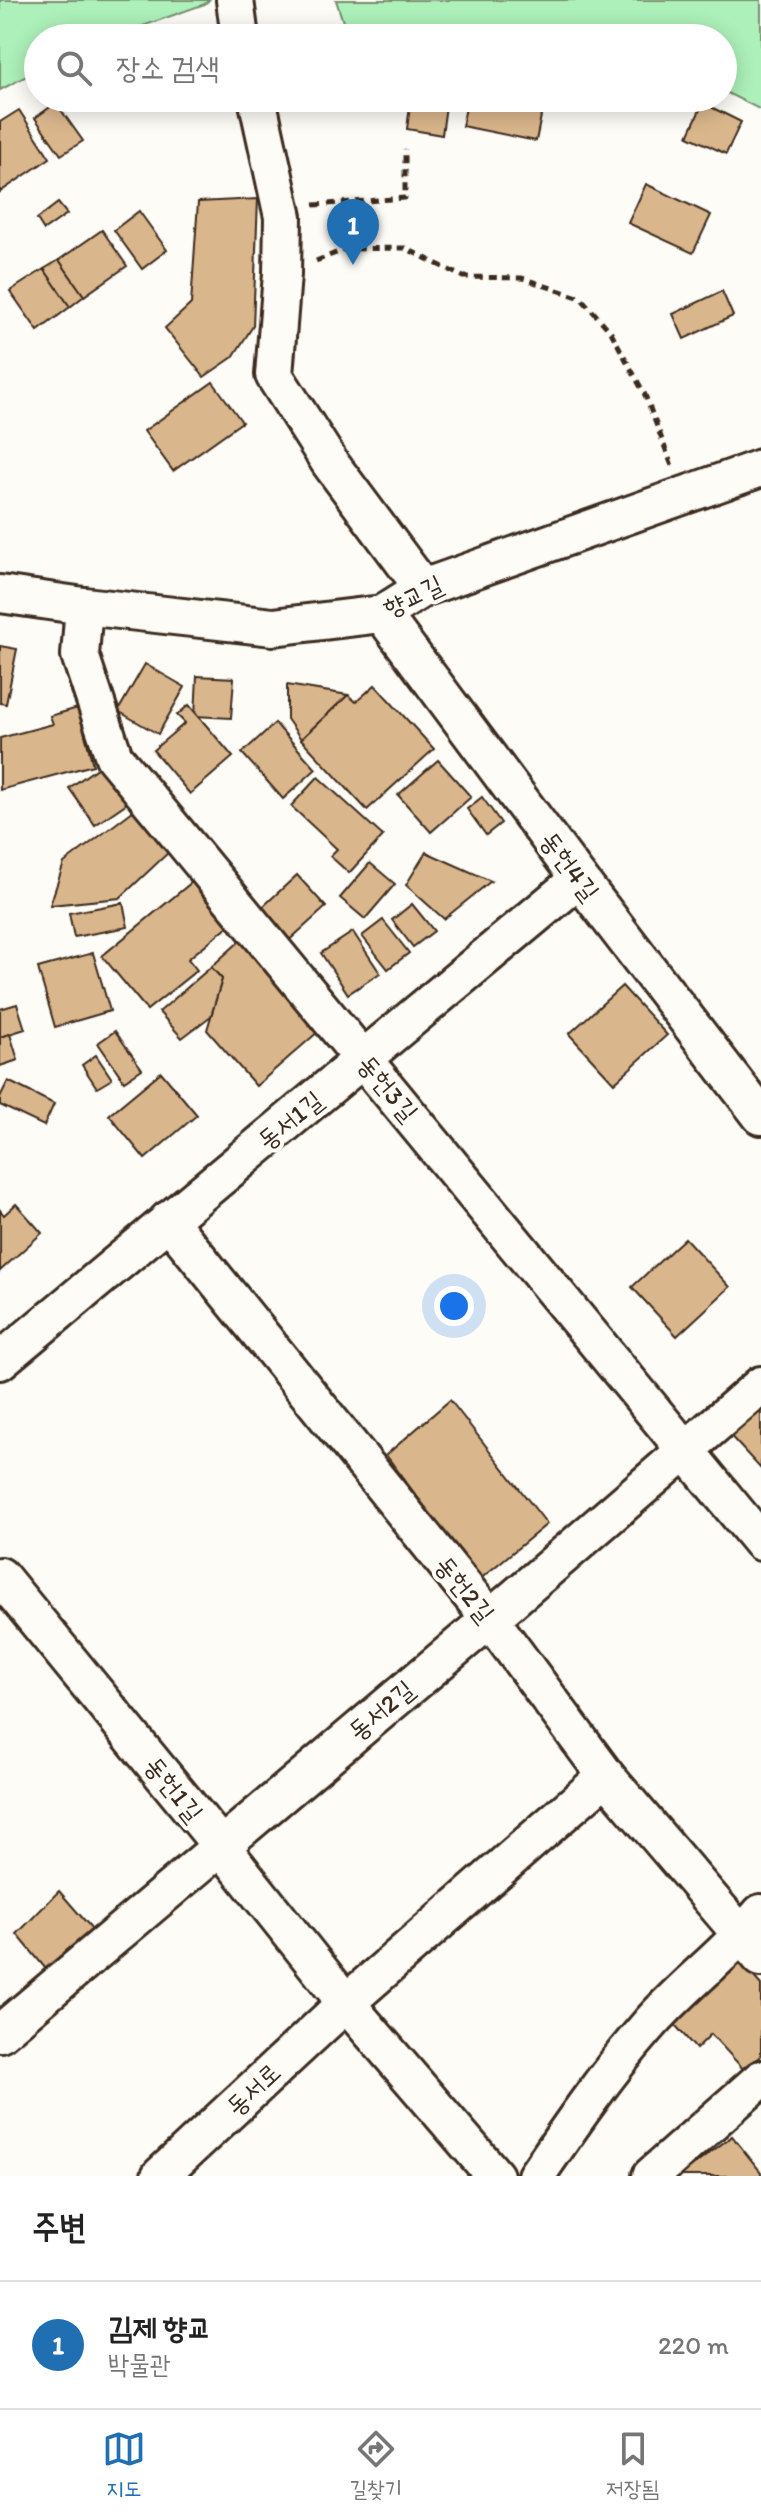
<!DOCTYPE html>
<html lang="ko">
<meta charset="utf-8">
<style>
:root{--surface:#fff;--page:#f2f2f2;--text:#222;--muted:#767676;--line:#e0e0e0;--accent:#1f6fb2}
body{margin:0;font-family:Itim,"Poor Story",sans-serif;background:var(--page);color:var(--text)}
.you{position:absolute;left:454px;top:1306px;width:28px;height:28px;margin:-20px;border:6px solid #fff;border-radius:50%;background:#1a73e8;box-shadow:0 0 0 12px #1a73e833}
.badge{display:grid;place-items:center;width:52px;height:52px;border-radius:50%;background:var(--accent);color:#fff;font-size:26px;font-weight:700}
.pin{position:absolute;translate:-50% -66px;filter:drop-shadow(0 2px 4px #0008)}
.pin::after{content:'';position:absolute;top:42px;width:28px;height:24px;background:inherit;clip-path:polygon(0 0,100% 0,50% 100%)}
.list{margin:0;padding:0;list-style:none}
h2{display:flex;justify-content:space-between;align-items:center;height:104px;margin:0;padding:0 32px;font-size:34px}
h2 small{font-size:26px;font-weight:400;color:var(--muted)}
.list li{display:grid;grid-template-columns:52px 1fr auto;gap:24px;align-items:center;box-sizing:border-box;height:128px;padding:0 32px;border-top:2px solid var(--line)}
.list b{display:block;font-size:30px;white-space:nowrap}
.list p{margin:0;font-size:26px;white-space:nowrap;color:var(--muted)}
.list em{font-size:26px;font-style:normal;color:var(--muted)}
.icon{flex:none;width:44px;height:44px;fill:none;stroke:currentColor;stroke-width:2;stroke-linecap:round;stroke-linejoin:round}
.map{position:relative;flex:none;width:761px;height:2176px;overflow:hidden}
.search{position:absolute;background:var(--surface);box-shadow:0 4px 20px #0003;left:24px;right:24px;top:24px;height:88px;display:flex;align-items:center;gap:20px;box-sizing:border-box;padding:0 28px;border-radius:44px;color:var(--muted);font-size:30px}
.sheet{height:232px;background:var(--surface)}
nav{display:flex;justify-content:space-around;align-items:center;box-sizing:border-box;height:112px;border-top:2px solid var(--line);background:var(--surface);font-size:22px;color:var(--muted)}
nav a{display:grid;justify-items:center;gap:4px}
nav .on{color:var(--accent)}
.map>svg:first-child{display:block}
</style>
<div class="map">
<svg width="761" height="2176" viewBox="0 0 761 2176">
<rect width="100%" height="100%" fill="#fdfcf7"/>
<filter id="ink" filterUnits="userSpaceOnUse"><feTurbulence type="fractalNoise" baseFrequency=".0125" numOctaves="2"/><feDisplacementMap in="SourceGraphic" scale="16" xChannelSelector="R" yChannelSelector="G"/><feConvolveMatrix kernelMatrix="1 2 1 2 8 2 1 2 1" color-interpolation-filters="sRGB"/></filter>
<g filter="url(#ink)">
<g fill="#adf0ba" stroke="#748d6c" stroke-width="2">
<polygon points="0,0 209,0 205,4 109,38 38,38 38,70 0,90"/>
<polygon points="336,0 761,0 761,110 723,91 723,38 434,38 345,28"/>
</g>
<g fill="#dab68c" stroke="#3b2a1e" stroke-width="2">
<polygon points="411,98 447,98 442,135 407,129"/>
<polygon points="468,98 530,98 544,101 536,141 462,126"/>
<polygon points="56,103 83,141 61,155 35,118"/>
<polygon points="703,103 741,122 726,154 688,136"/>
<polygon points="19,110 50,158 0,192 0,122"/>
<polygon points="646,184 711,215 693,253 628,223"/>
<polygon points="258,199 253,326 233,357 204,377 165,328 191,304 198,202"/>
<polygon points="58,203 67,214 44,230 37,219"/>
<polygon points="139,211 167,250 142,269 114,230"/>
<polygon points="102,230 127,266 84,296 59,260"/>
<polygon points="59,260 84,296 70,307 44,269"/>
<polygon points="44,269 70,307 38,331 10,291"/>
<polygon points="722,291 733,316 684,339 673,314"/>
<polygon points="213,382 242,422 173,471 144,431"/>
<polygon points="0,646 17,649 6,704 0,703"/>
<polygon points="145,664 185,687 158,734 118,711"/>
<polygon points="197,676 234,678 231,718 195,716"/>
<polygon points="287,685 348,695 301,739 287,719"/>
<polygon points="375,685 434,749 367,810 301,739 348,695 356,702"/>
<polygon points="189,705 233,757 190,794 153,750 185,723 177,715"/>
<polygon points="78,708 93,765 0,790 0,738 53,724 50,716"/>
<polygon points="275,723 316,769 283,799 242,753"/>
<polygon points="438,760 471,797 431,832 398,795"/>
<polygon points="101,765 127,803 95,825 69,788"/>
<polygon points="318,777 383,836 349,873 330,856 337,849 291,806"/>
<polygon points="482,797 501,823 486,835 467,809"/>
<polygon points="134,810 169,852 120,898 50,905 64,863"/>
<polygon points="426,852 491,881 444,919 406,885"/>
<polygon points="370,863 395,884 365,919 340,898"/>
<polygon points="297,875 326,907 285,944 256,913"/>
<polygon points="192,882 228,926 188,959 197,970 147,1010 102,956"/>
<polygon points="123,903 128,927 74,937 69,913"/>
<polygon points="412,904 434,931 413,947 392,920"/>
<polygon points="383,920 409,953 388,969 362,936"/>
<polygon points="353,932 380,973 348,994 321,953"/>
<polygon points="240,941 319,1031 256,1086 207,1030 222,979 211,967"/>
<polygon points="93,953 110,1011 55,1027 38,968"/>
<polygon points="211,967 222,979 211,1016 182,1038 159,1012"/>
<polygon points="622,986 667,1035 614,1083 569,1034"/>
<polygon points="17,1004 25,1029 0,1037 0,1009"/>
<polygon points="115,1031 142,1069 124,1081 98,1043"/>
<polygon points="10,1034 18,1060 0,1066 0,1037"/>
<polygon points="96,1055 112,1079 97,1088 82,1065"/>
<polygon points="161,1072 197,1115 145,1159 109,1115"/>
<polygon points="8,1081 54,1104 44,1126 0,1105 0,1097"/>
<polygon points="16,1204 42,1233 0,1271 0,1210 4,1215"/>
<polygon points="685,1238 730,1287 677,1336 632,1287"/>
<polygon points="761,1399 761,1469 726,1431"/>
<polygon points="450,1400 547,1524 479,1580 386,1455"/>
<polygon points="59,1891 93,1930 50,1974 17,1934"/>
<polygon points="737,1958 761,1985 761,2056 744,2070 711,2034 696,2049 670,2019"/>
<polygon points="732,2136 761,2172 761,2176 680,2176"/>
</g>
<g fill="none" stroke-linecap="round" stroke-linejoin="round">
<defs>
<g id="minor">
<polyline points="235,0 240,38"/>
<polyline points="257,98 283,217 282,274 274,375 330,463 423,588"/>
<polyline points="0,594 84,606 273,627 382,614 423,588 761,468"/>
<polyline points="84,606 80,655 114,757 761,1542"/>
<polyline points="382,614 579,879 761,1116"/>
<polyline points="168,1220 490,1619 606,1776 761,1958"/>
<polyline points="0,1361 579,879"/>
<polyline points="0,1576 221,1846 346,2003 495,2176"/>
<polyline points="0,2033 490,1619 761,1385"/>
<polyline points="160,2176 346,2003 606,1776"/>
<path d="M536,2176C571,2125 606,2074 647,2027C682,1986 726,1955 761,1913"/>
<polyline points="651,2176 761,2079"/>
</g>
</defs>
<use href="#minor" stroke="#3b2a1e" stroke-width="42"/>
<g stroke="#3b2a1e" stroke-width="5" stroke-dasharray="8 6" stroke-linecap="butt">
<polyline points="314,205 405,198 405,149"/>
<polyline points="316,261 346,249 405,248 463,277 522,278 581,298 611,332 645,395 672,466"/>
</g>
<use href="#minor" stroke="#fdfcf7" stroke-width="36"/>
</g>
</g>
<g text-anchor="middle" dominant-baseline="central" stroke-width="8" stroke-linejoin="round" paint-order="stroke">
<g font-size="26" fill="#3b2a1e" stroke="#fdfcf7">
<text transform="translate(413 596) rotate(-26)">향교길</text>
<text transform="translate(570 866) rotate(53)">동헌4길</text>
<text transform="translate(388 1088) rotate(50)">동헌3길</text>
<text transform="translate(290 1120) rotate(-39)">동서1길</text>
<text transform="translate(465 1589) rotate(51)">동헌2길</text>
<text transform="translate(381 1710) rotate(-40)">동서2길</text>
<text transform="translate(174 1789) rotate(51)">동헌1길</text>
<text transform="translate(253 2089) rotate(-43)">동서로</text>
</g>
</g>
</svg>
<div class="you"></div>
<div class="pin badge" style="left:353px;top:265px">1</div>
<div class="search"><svg class="icon" aria-label="search" viewBox="0 0 24 24"><circle cx="10" cy="10" r="6"/><path d="M15 15l6 6"/></svg>장소 검색</div>
</div>
<section class="sheet">
<h2>주변<small></small></h2>
<ul class="list">
<li><span class="badge">1</span><div><b>김제 향교</b><p>박물관</p></div><em>220 m</em></li>
</ul>
</section>
<nav>
<a class="on"><svg class="icon" aria-label="map" viewBox="0 0 24 24"><path d="M3 6l6-2 6 2 6-2v14l-6 2-6-2-6 2zM9 4v14M15 6v14"/></svg>지도</a>
<a><svg class="icon" aria-label="directions" viewBox="0 0 24 24"><path d="M12 3l9 9-9 9-9-9zM9 14v-3h6M13 9l2 2-2 2"/></svg>길찾기</a>
<a><svg class="icon" aria-label="saved" viewBox="0 0 24 24"><path d="M7 4h10v16l-5-4-5 4z"/></svg>저장됨</a>
</nav>
